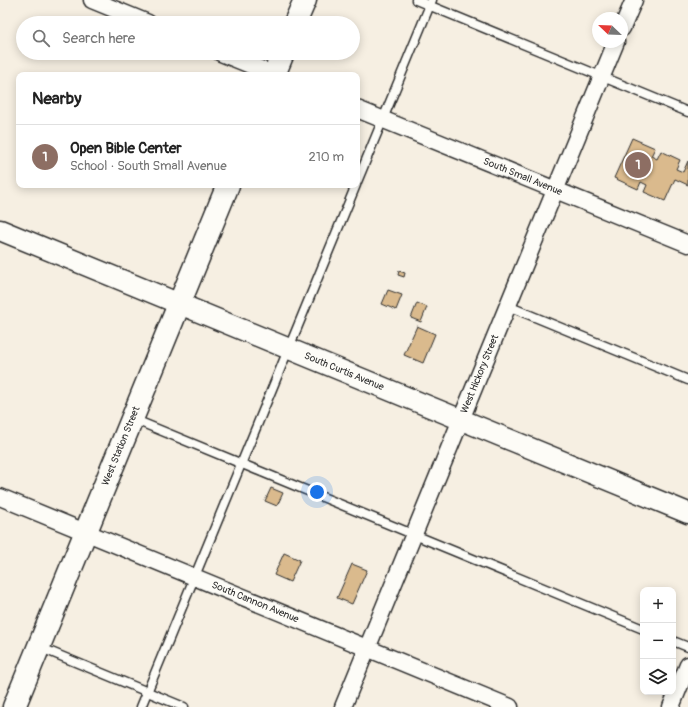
<!DOCTYPE html>
<meta charset="utf-8">
<style>
:root{--surface:#fff;--page:#f6f6f6;--text:#222;--muted:#767676;--line:#e0e0e0;--accent:#2b2b2b}
body{margin:0;font-family:Pangolin,sans-serif;background:var(--page);color:var(--text)}
.controls{position:absolute;right:12px;bottom:12px;display:grid;overflow:hidden;border-radius:8px;box-shadow:0 2px 10px #0003}
.controls button{width:36px;height:36px;display:grid;place-items:center;padding:0;border:0;border-bottom:1px solid var(--line);background:var(--surface);color:var(--text);font:20px sans-serif}
.compass{position:absolute;left:592px;top:12px;width:36px;height:36px;border-radius:50%;background:var(--surface);box-shadow:0 2px 10px #0003;rotate:293deg}
.you{position:absolute;left:317px;top:492px;width:14px;height:14px;margin:-10px;border:3px solid #fff;border-radius:50%;background:#1a73e8;box-shadow:0 0 0 6px #1a73e833}
.badge{display:grid;place-items:center;width:26px;height:26px;border-radius:50%;background:var(--accent);color:#fff;font-size:13px;font-weight:700}
.pin{position:absolute;translate:-50% -50%;border:2px solid #fff;box-shadow:0 1px 4px #0006}
.list{margin:0;padding:0;list-style:none}
h2{display:flex;justify-content:space-between;align-items:center;height:52px;margin:0;padding:0 16px;font-size:17px}
h2 small{font-size:13px;font-weight:400;color:var(--muted)}
.list li{display:grid;grid-template-columns:26px 1fr auto;gap:12px;align-items:center;box-sizing:border-box;height:64px;padding:0 16px;border-top:1px solid var(--line)}
.list b{display:block;font-size:15px;white-space:nowrap}
.list p{margin:0;font-size:13px;white-space:nowrap;color:var(--muted)}
.list em{font-size:13px;font-style:normal;color:var(--muted)}
.icon{flex:none;width:22px;height:22px;fill:none;stroke:currentColor;stroke-width:2;stroke-linecap:round;stroke-linejoin:round}
.map{position:relative;flex:none;width:688px;height:707px;overflow:hidden}
.search{position:absolute;background:var(--surface);box-shadow:0 2px 10px #0003;left:16px;top:16px;width:344px;height:44px;display:flex;align-items:center;gap:10px;box-sizing:border-box;padding:0 14px;border-radius:22px;color:var(--muted);font-size:15px}
.panel{position:absolute;background:var(--surface);box-shadow:0 2px 10px #0003;left:16px;top:72px;width:344px;height:116px;border-radius:8px}
.map>svg:first-child{display:block}
</style>
<div class="map">
<svg width="688" height="707" viewBox="0 0 688 707">
<rect width="100%" height="100%" fill="#f6efe2"/>
<filter id="ink" filterUnits="userSpaceOnUse"><feTurbulence type="fractalNoise" baseFrequency=".025" numOctaves="2"/><feDisplacementMap in="SourceGraphic" scale="8" xChannelSelector="R" yChannelSelector="G"/><feConvolveMatrix kernelMatrix="1 2 1 2 8 2 1 2 1" color-interpolation-filters="sRGB"/></filter>
<g filter="url(#ink)">
<g fill="#daba8d" stroke="#2b2b2b">
<polygon points="632,138 655,148 651,156 657,159 661,151 680,160 676,169 683,172 688,161 688,185 675,179 665,201 644,192 647,185 641,182 638,189 614,178"/>
<polygon points="399,271 405,273 404,277 398,275"/>
<polygon points="388,290 402,295 396,310 382,304"/>
<polygon points="417,303 427,307 421,322 411,318"/>
<polygon points="417,326 435,334 423,363 404,355"/>
<polygon points="271,488 283,493 277,506 265,501"/>
<polygon points="284,553 300,560 290,582 274,575"/>
<polygon points="352,564 367,570 352,604 337,598"/>
</g>
<g fill="none" stroke-linecap="round" stroke-linejoin="round">
<defs>
<g id="service">
<polyline points="416,0 688,112"/>
<polyline points="357,182 432,0"/>
<polyline points="508,306 688,380"/>
<polyline points="133,419 643,629"/>
<polyline points="673,641 688,647"/>
<polyline points="39,647 184,707"/>
<polyline points="141,707 356,185"/>
</g>
<g id="minor">
<polyline points="92,0 148,23"/>
<polyline points="622,28 634,0"/>
<polyline points="221,53 275,75"/>
<path id="s1" d="M357,109L688,244"/>
<path id="s2" d="M0,497L510,707"/>
<path id="s3" d="M343,707L616,42"/>
<polyline points="671,707 688,665"/>
</g>
<g id="tertiary">
<path id="s4" d="M0,230L688,513"/>
</g>
<g id="secondary">
<polyline points="295,23 305,0"/>
<polyline points="274,75 283,53"/>
<path id="s5" d="M14,707L228,185"/>
</g>
</defs>
<use href="#service" stroke="#2b2b2b" stroke-width="11"/>
<use href="#minor" stroke="#2b2b2b" stroke-width="19"/>
<use href="#tertiary" stroke="#2b2b2b" stroke-width="23"/>
<use href="#secondary" stroke="#2b2b2b" stroke-width="25"/>
<use href="#service" stroke="#fdfcf7" stroke-width="8"/>
<use href="#minor" stroke="#fdfcf7" stroke-width="16"/>
<use href="#tertiary" stroke="#fdfcf7" stroke-width="20"/>
<use href="#secondary" stroke="#fdfcf7" stroke-width="22"/>
</g>
</g>
<g text-anchor="middle" dominant-baseline="central" stroke-width="3" stroke-linejoin="round" paint-order="stroke">
<g font-size="10" fill="#2b2b2b" stroke="#fdfcf7">
<text stroke="none"><textPath href="#s1" startOffset="179">South Small Avenue</textPath></text>
<text stroke="none"><textPath href="#s4" startOffset="372">South Curtis Avenue</textPath></text>
<text stroke="none"><textPath href="#s3" startOffset="360">West Hickory Street</textPath></text>
<text stroke="none"><textPath href="#s5" startOffset="282">West Station Street</textPath></text>
<text stroke="none"><textPath href="#s2" startOffset="276">South Cannon Avenue</textPath></text>
</g>
</g>
</svg>
<div class="controls">
<button>+</button>
<button>−</button>
<button><svg class="icon" aria-label="layers" viewBox="0 0 24 24"><path d="M12 4l9 5-9 5-9-5zM3 14l9 5 9-5"/></svg></button>
</div>
<svg class="compass" viewBox="-18 -18 36 36"><path d="M0-13l5 13h-10z" fill="#e53935"/><path d="M0 13l5-13h-10z" fill="#767676"/></svg>
<div class="you"></div>
<div class="pin badge" style="left:638px;top:165px;background:#8d6e63">1</div>
<div class="search"><svg class="icon" aria-label="search" viewBox="0 0 24 24"><circle cx="10" cy="10" r="6"/><path d="M15 15l6 6"/></svg>Search here</div>
<section class="panel">
<h2>Nearby<small></small></h2>
<ul class="list">
<li><span class="badge" style="background:#8d6e63">1</span><div><b>Open Bible Center</b><p>School · South Small Avenue</p></div><em>210 m</em></li>
</ul>
</section>
</div>
